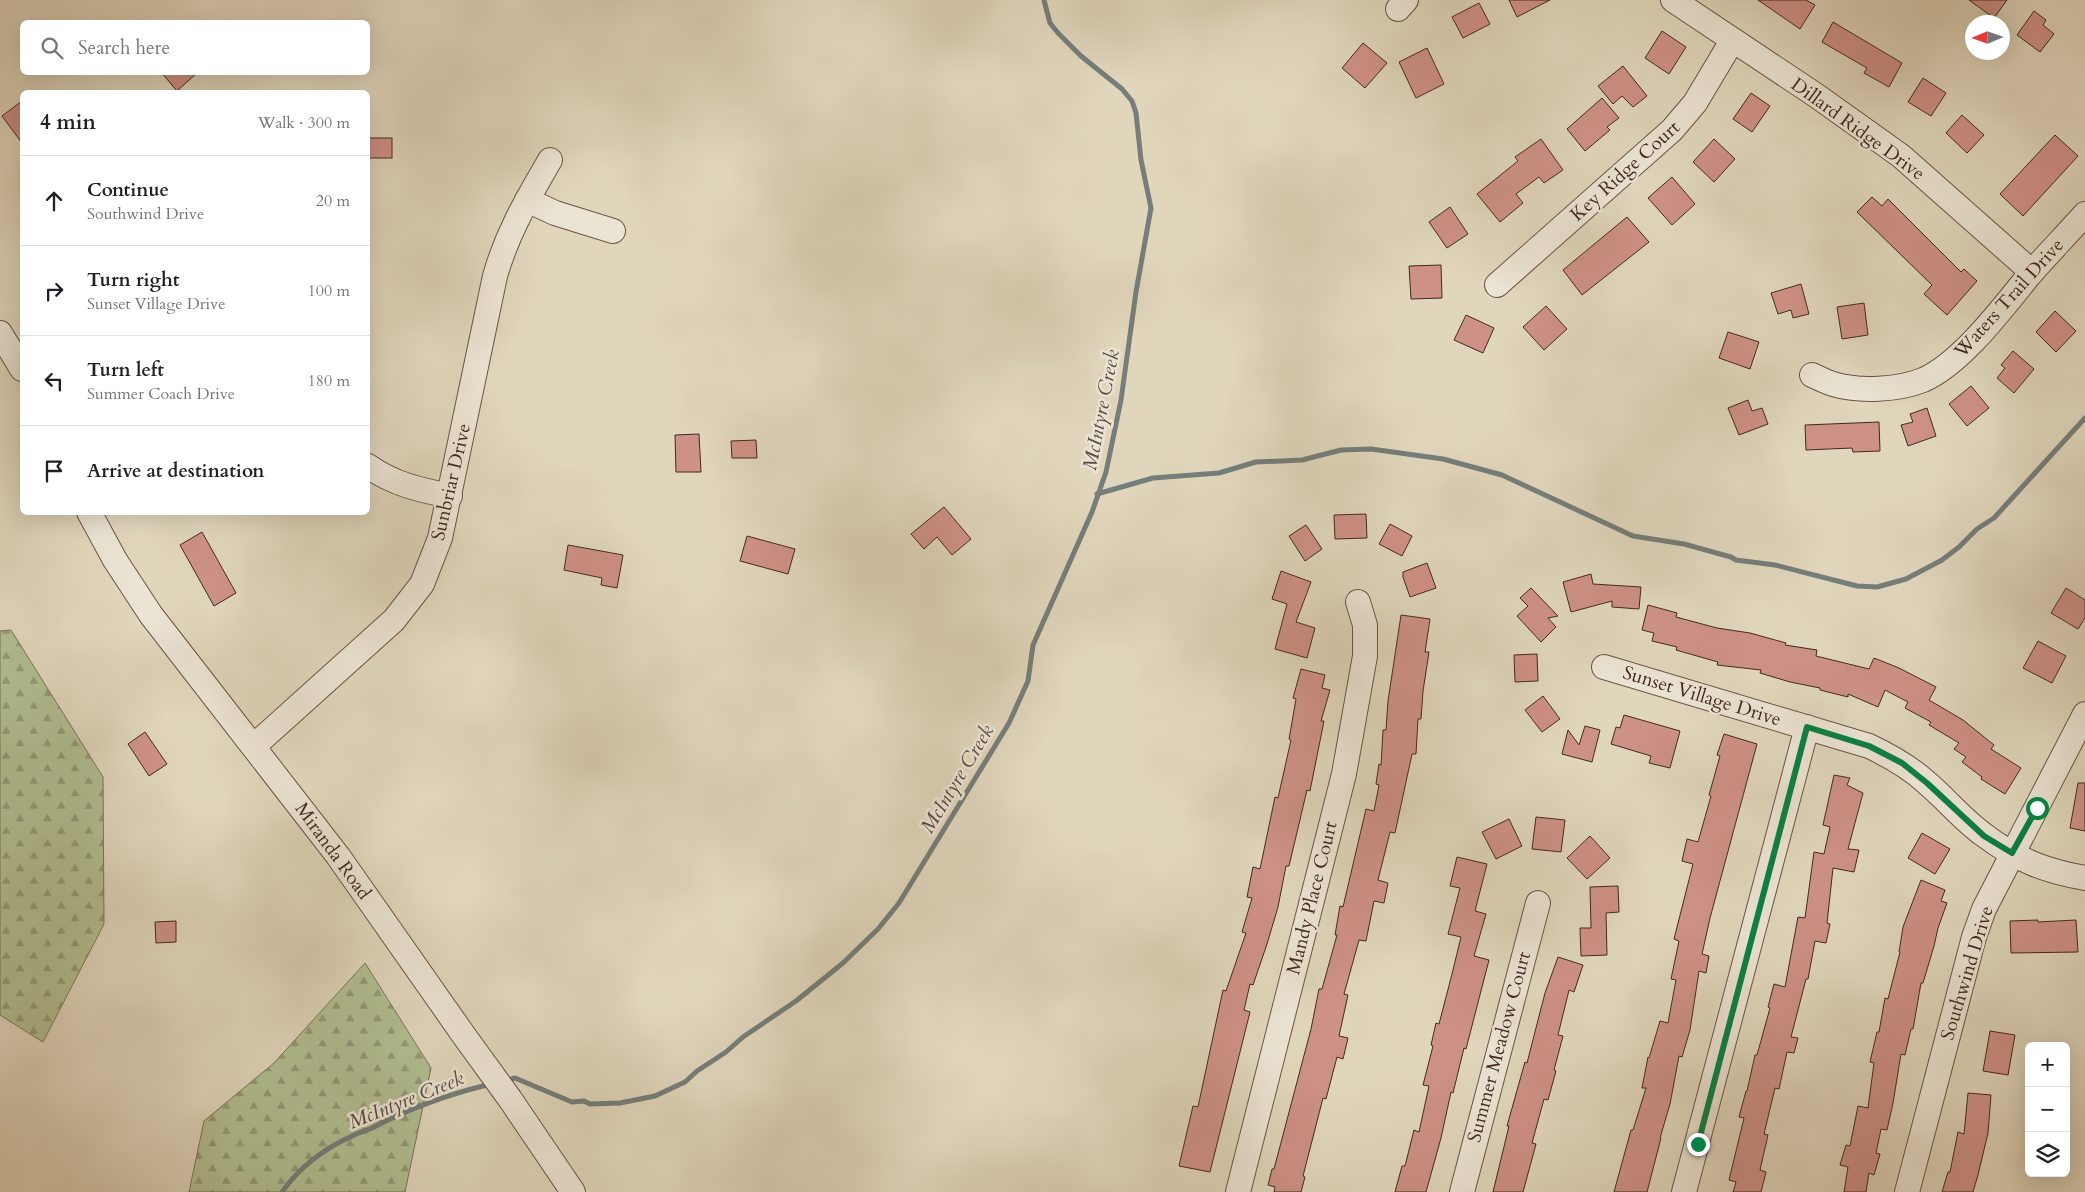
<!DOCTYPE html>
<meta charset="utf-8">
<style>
:root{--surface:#fff;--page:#f6f6f6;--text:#202124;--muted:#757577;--line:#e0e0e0}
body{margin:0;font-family:Cardo,serif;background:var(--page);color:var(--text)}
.controls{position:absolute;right:15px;bottom:15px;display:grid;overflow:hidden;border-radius:8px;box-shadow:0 5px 20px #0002}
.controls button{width:45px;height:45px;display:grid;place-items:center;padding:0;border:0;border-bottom:1px solid var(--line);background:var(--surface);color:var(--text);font:25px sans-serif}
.compass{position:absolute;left:1965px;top:15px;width:45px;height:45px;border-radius:50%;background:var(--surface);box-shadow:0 5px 20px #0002;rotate:268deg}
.stop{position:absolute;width:15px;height:15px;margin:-11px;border:4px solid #0b8043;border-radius:50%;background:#fff}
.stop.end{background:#0b8043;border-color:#fff;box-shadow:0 1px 5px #0008}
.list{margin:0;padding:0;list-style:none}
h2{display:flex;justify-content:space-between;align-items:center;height:65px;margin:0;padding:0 20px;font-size:21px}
h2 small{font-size:16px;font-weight:400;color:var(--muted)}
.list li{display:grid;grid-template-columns:32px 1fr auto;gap:15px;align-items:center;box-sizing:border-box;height:90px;padding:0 20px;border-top:1px solid var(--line)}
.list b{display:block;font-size:19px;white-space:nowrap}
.list p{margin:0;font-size:16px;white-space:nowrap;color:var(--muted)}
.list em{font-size:16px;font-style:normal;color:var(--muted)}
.icon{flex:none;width:28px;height:28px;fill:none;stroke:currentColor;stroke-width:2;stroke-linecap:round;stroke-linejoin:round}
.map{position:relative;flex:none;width:2085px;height:1192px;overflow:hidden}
.search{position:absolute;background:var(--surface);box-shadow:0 5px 20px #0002;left:20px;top:20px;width:350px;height:55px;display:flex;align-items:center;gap:12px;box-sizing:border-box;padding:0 18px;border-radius:8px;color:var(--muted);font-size:19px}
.panel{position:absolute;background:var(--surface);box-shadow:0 5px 20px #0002;left:20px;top:90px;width:350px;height:425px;border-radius:8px}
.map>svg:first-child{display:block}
</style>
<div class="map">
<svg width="2085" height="1192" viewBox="0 0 2085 1192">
<defs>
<pattern id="forest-firs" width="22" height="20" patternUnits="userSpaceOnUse" patternTransform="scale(1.25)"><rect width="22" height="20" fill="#b1be92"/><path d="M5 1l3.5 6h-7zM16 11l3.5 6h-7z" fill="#929a77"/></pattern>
</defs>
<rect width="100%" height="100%" fill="#e0d6bc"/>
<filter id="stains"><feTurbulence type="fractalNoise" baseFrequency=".004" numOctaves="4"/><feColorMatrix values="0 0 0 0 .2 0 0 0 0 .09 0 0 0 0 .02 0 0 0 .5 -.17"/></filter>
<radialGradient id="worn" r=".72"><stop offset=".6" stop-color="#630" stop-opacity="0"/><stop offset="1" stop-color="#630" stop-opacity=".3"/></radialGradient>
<g fill="url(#forest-firs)" stroke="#7a7458">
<polygon points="11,630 103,777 104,924 43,1042 0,1015 0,631"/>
<polygon points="365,963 431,1068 405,1192 189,1192 204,1121 274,1063"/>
</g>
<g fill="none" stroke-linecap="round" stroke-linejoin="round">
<g stroke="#757e7a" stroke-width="5">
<polyline points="1097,494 1153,478 1219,473 1256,462 1302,460 1341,450 1371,449 1443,459 1502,475 1633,536 1684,544 1731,557 1736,560 1775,565 1857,586 1877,587 1906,579 1942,560 1959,547 1977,529 1994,518 2085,418"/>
<polyline points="504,1081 515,1078 572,1102 584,1101 590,1104 620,1103 655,1096 685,1082 697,1071 726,1052 743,1037 796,1001 843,963 878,929 899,903 1009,723 1028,681 1033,645 1092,512 1106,472 1121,400 1136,292 1151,208 1141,160 1136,113 1132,101 1122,89 1081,56 1058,33 1050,23 1044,0"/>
<path d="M282,1192C299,1168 324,1149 350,1137C357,1133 365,1131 372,1128C410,1108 449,1094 491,1084"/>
</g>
</g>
<g fill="#ce9186" stroke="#43291f">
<polygon points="1509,0 1550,0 1517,17"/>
<polygon points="1758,0 1806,0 1815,5 1800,29"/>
<polygon points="1969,0 2007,0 1994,18"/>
<polygon points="1479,3 1490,24 1463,38 1452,17"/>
<polygon points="2034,11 2046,20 2043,25 2054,34 2040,52 2017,35"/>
<polygon points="1833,22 1902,63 1889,87 1864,73 1867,68 1822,42"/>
<polygon points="1662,31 1686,47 1669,74 1645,58"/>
<polygon points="1363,43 1387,63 1365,88 1342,68"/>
<polygon points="1427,48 1444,84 1416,98 1399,62"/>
<polygon points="1623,66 1647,96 1633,107 1622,96 1613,104 1598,86"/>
<polygon points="161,72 198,72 177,91"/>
<polygon points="1923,78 1946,93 1931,116 1908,102"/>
<polygon points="1751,93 1770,106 1752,132 1733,119"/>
<polygon points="1602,98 1619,118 1607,127 1610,130 1585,151 1567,129"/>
<polygon points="22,101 22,143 2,116"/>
<polygon points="1962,115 1984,135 1967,153 1946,133"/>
<polygon points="2055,135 2078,156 2023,216 2000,194"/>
<rect x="368" y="138" width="24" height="20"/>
<polygon points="1541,139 1563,170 1544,183 1539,177 1516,194 1523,203 1500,222 1477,194 1518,161 1515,157"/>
<polygon points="1714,139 1735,159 1714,182 1693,162"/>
<polygon points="1672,177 1695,204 1672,225 1648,198"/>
<polygon points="1872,197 1882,206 1888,199 1961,272 1964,269 1977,281 1947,315 1924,294 1932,285 1857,212"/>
<polygon points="1450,207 1468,234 1447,248 1429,222"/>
<polygon points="1627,217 1649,242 1582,295 1563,270"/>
<polygon points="1441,265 1442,298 1411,299 1409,266"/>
<polygon points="1801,284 1809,314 1793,318 1791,310 1778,314 1771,293"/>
<polygon points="1864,303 1868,335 1842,339 1837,307"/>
<polygon points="1546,306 1567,329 1544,350 1523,327"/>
<polygon points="2055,311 2076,331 2056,352 2036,332"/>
<polygon points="1466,315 1494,328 1483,353 1454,340"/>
<polygon points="1728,332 1759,342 1750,369 1719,358"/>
<polygon points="2013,351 2034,369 2014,393 1997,378 2005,368 2001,365"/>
<polygon points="1971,386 1989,408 1967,426 1949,404"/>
<polygon points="1748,400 1752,411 1762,408 1768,424 1739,435 1728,408"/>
<polygon points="1927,408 1936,436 1908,446 1901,425 1913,422 1910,414"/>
<polygon points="1879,422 1880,451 1853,452 1852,448 1806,450 1805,425"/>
<polygon points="699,434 701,472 676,472 675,435"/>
<polygon points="756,440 757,458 732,458 731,441"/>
<polygon points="944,507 971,539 952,555 937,537 924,549 911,534"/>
<polygon points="1366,514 1367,538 1335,539 1334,515"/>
<polygon points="1390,524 1412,536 1402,556 1379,544"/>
<polygon points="1306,525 1322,549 1305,561 1289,536"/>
<polygon points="202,532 236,593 214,606 180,545"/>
<polygon points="747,536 795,549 788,574 740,561"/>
<polygon points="568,545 623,555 617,588 601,585 602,578 564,570"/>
<polygon points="1427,563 1436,588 1410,597 1403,577 1403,572"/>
<polygon points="1281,571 1311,582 1296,622 1315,628 1307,658 1275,649 1287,604 1272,599"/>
<polygon points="1591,574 1593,584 1641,587 1639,609 1612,607 1612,601 1571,612 1563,582"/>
<polygon points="1531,588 1558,616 1548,618 1556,627 1541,642 1517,616 1528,606 1520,598"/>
<polygon points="2066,588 2085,600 2085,618 2078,629 2051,613"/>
<polygon points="1648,605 1677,613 1676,617 1717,628 1750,633 1786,643 1785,645 1817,650 1816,656 1869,669 1874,658 1899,668 1936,687 1929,700 1963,720 1994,745 1991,749 2021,768 2005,794 1981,779 1982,777 1962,762 1966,757 1954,749 1959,743 1929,725 1931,722 1905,708 1908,702 1885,690 1878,707 1848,694 1848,697 1820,690 1820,688 1790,682 1760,673 1761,670 1717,665 1718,662 1676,650 1677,647 1652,641 1654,633 1642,630"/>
<polygon points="1401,615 1430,619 1425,652 1429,652 1423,691 1421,719 1418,719 1416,754 1412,754 1395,833 1390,832 1378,880 1388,883 1384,903 1374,901 1366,941 1359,940 1344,994 1348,995 1339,1036 1348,1038 1343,1059 1337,1057 1326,1099 1323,1098 1303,1176 1305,1177 1301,1192 1274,1192 1275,1187 1268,1185 1272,1169 1274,1169 1311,1029 1319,989 1322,989 1337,935 1335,935 1340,906 1343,907 1366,809 1374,811 1379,785 1376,784 1379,764 1381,765 1383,730 1386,730 1388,701"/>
<polygon points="2038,641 2066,656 2052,683 2023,668"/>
<polygon points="1537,654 1538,681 1515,682 1514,655"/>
<polygon points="1301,669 1325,675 1322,688 1330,690 1321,721 1324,721 1310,791 1307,790 1289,866 1286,866 1278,907 1267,944 1253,985 1250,984 1244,1010 1250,1012 1210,1172 1179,1166 1193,1106 1198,1107 1223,990 1226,991 1246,933 1242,932 1252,898 1247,897 1253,867 1260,869 1275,797 1278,798 1291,740 1289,739 1296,699 1293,698"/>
<polygon points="1543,696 1560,719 1542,732 1525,710"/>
<polygon points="1624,715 1680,731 1670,768 1649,763 1651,756 1611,744 1616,727 1620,728"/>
<polygon points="1585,726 1600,730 1592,762 1562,754 1568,730 1579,745"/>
<polygon points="145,732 167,764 149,776 128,744"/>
<polygon points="1724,734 1757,744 1710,918 1702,954 1709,956 1706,973 1699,971 1690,1030 1682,1057 1679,1056 1670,1104 1660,1138 1661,1138 1647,1192 1614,1192 1631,1130 1633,1130 1646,1088 1642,1088 1648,1057 1649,1058 1660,1021 1668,1023 1676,980 1671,979 1679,941 1674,939 1693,864 1682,861 1687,839 1698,842 1711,796 1709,795 1720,756 1717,755"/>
<polygon points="1834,775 1850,778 1847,785 1863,793 1848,849 1859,850 1854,872 1833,868 1827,923 1830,924 1826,943 1815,941 1808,979 1806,979 1791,1037 1798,1038 1794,1053 1787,1052 1779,1089 1775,1088 1764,1134 1768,1135 1760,1170 1766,1172 1761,1192 1733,1192 1736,1182 1729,1180 1744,1118 1739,1117 1746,1091 1747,1091 1755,1055 1757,1055 1770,1008 1768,1007 1774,984 1785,987 1798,917 1805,918 1814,852 1824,854 1830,827 1823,825"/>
<polygon points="2078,783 2085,783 2085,831 2070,828"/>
<polygon points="1536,817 1565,820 1561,852 1532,849"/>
<polygon points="1509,819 1522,846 1496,859 1482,832"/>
<polygon points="1922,833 1950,849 1935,874 1908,858"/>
<polygon points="1590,836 1610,858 1587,879 1567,858"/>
<polygon points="1457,857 1487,864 1475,911 1486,914 1474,956 1489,960 1466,1049 1464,1048 1453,1093 1451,1092 1441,1138 1426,1192 1395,1192 1402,1166 1405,1166 1414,1130 1419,1132 1429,1086 1423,1085 1433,1046 1431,1045 1436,1023 1439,1024 1452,974 1461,937 1448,934 1460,888 1450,886"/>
<polygon points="1921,880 1945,890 1941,901 1947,903 1938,928 1934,946 1923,983 1921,983 1913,1029 1911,1029 1905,1055 1901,1054 1893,1103 1887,1130 1881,1129 1876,1153 1880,1154 1874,1175 1869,1173 1866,1192 1844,1192 1848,1167 1840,1165 1846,1145 1850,1146 1858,1106 1868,1108 1874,1063 1870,1062 1877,1032 1879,1032 1885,998 1888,999 1900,952 1899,952 1903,927"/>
<polygon points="1618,886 1619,912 1606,913 1607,955 1581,956 1580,928 1591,928 1590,887"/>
<polygon points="2038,920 2038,922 2076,920 2078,952 2011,953 2010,921"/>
<polygon points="176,921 176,942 156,943 155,922"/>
<polygon points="1558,957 1583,965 1574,992 1569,990 1558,1035 1563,1036 1554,1070 1556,1071 1548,1100 1544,1099 1532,1143 1536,1144 1523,1192 1493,1192 1509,1126 1507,1126 1525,1062 1527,1063 1545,993"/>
<polygon points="1990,1031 2015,1035 2008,1075 1983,1071"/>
<polygon points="1968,1093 1991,1095 1988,1133 1978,1175 1973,1192 1942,1192 1948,1172 1950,1172 1958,1132 1964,1134"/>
</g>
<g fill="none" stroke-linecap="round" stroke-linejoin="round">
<defs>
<g id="minor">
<polyline points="1673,0 1817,96 1901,156 2032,272"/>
<polyline points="1398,9 1406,0"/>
<polyline points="527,200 555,213 613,231"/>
<polyline points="1497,285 1672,130 1695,103 1732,41"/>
<polyline points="0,333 22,369"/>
<path d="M1812,375C1819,378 1826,382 1833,384C1859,392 1898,390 1923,380C1962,363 2004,306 2031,273C2049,253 2067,234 2085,214"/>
<path d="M368,466C393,484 420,490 450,496"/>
<polyline points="89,512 115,560 151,615 338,856 465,1037 510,1099 573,1192"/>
<path d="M1604,667L1869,746C1890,756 1910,767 1927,783C1947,800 1963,820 1984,835C2017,860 2045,871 2085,878"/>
<path d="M254,746L394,620L422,584L440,538L495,276C508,231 527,200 550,160"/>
<polyline points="1238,1192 1344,774 1365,656 1365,625 1358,602"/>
<polyline points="1462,1192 1538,903"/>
<polyline points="1684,1192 1807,727"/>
<polyline points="1907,1192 1974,937 1984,909 2085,714"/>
</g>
</defs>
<use href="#minor" stroke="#6a5446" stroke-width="26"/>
<use href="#minor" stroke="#ebe4d3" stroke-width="24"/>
</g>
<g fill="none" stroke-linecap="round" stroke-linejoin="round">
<polyline stroke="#0b8043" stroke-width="6" points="1698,1144 1807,727 1869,746 1902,763 1927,783 1984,836 2012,853 2037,808"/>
</g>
<g text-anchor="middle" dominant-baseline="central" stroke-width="5" stroke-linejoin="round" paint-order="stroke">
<g font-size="19" fill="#43291f" stroke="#ebe4d3">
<text transform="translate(1858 129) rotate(36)">Dillard Ridge Drive</text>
<text transform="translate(1625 171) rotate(-42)">Key Ridge Court</text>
<text transform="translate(2009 298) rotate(-48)">Waters Trail Drive</text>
<text transform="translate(451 482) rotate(-77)">Sunbriar Drive</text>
<text transform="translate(1702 696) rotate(17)">Sunset Village Drive</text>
<text transform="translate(333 851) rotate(54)">Miranda Road</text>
<text transform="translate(1312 898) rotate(-76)">Mandy Place Court</text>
<text transform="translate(1967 973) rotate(-73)">Southwind Drive</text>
<text transform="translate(1499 1047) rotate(-75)">Summer Meadow Court</text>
</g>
<g font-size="20" font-style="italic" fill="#584c45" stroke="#ebe4d3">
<text transform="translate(1101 410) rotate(-79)">McIntyre Creek</text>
<text transform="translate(957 779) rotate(-59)">McIntyre Creek</text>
<text transform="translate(406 1100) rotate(-22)">McIntyre Creek</text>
</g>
</g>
<rect width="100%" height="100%" filter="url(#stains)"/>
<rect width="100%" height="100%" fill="url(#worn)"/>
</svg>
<div class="controls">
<button>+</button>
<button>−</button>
<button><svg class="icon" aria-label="layers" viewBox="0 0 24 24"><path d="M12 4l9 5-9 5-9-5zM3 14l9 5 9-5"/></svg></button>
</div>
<svg class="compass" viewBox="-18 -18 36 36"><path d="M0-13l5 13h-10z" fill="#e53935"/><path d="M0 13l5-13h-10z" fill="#757577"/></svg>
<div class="stop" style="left:2037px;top:808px"></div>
<div class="stop end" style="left:1698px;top:1144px"></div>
<div class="search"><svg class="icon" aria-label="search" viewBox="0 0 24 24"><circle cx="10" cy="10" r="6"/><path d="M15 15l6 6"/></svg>Search here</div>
<section class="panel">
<h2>4 min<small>Walk · 300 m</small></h2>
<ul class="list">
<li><svg class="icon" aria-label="ahead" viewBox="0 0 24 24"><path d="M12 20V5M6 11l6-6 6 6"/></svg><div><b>Continue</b><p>Southwind Drive</p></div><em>20 m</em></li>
<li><svg class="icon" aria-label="right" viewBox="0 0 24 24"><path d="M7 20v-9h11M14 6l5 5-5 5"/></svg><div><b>Turn right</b><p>Sunset Village Drive</p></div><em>100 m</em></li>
<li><svg class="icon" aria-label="left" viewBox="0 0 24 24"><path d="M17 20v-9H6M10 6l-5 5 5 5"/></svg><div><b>Turn left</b><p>Summer Coach Drive</p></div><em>180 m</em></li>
<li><svg class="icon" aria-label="arrive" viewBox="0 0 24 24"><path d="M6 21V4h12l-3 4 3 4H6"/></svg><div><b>Arrive at destination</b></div></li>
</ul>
</section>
</div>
